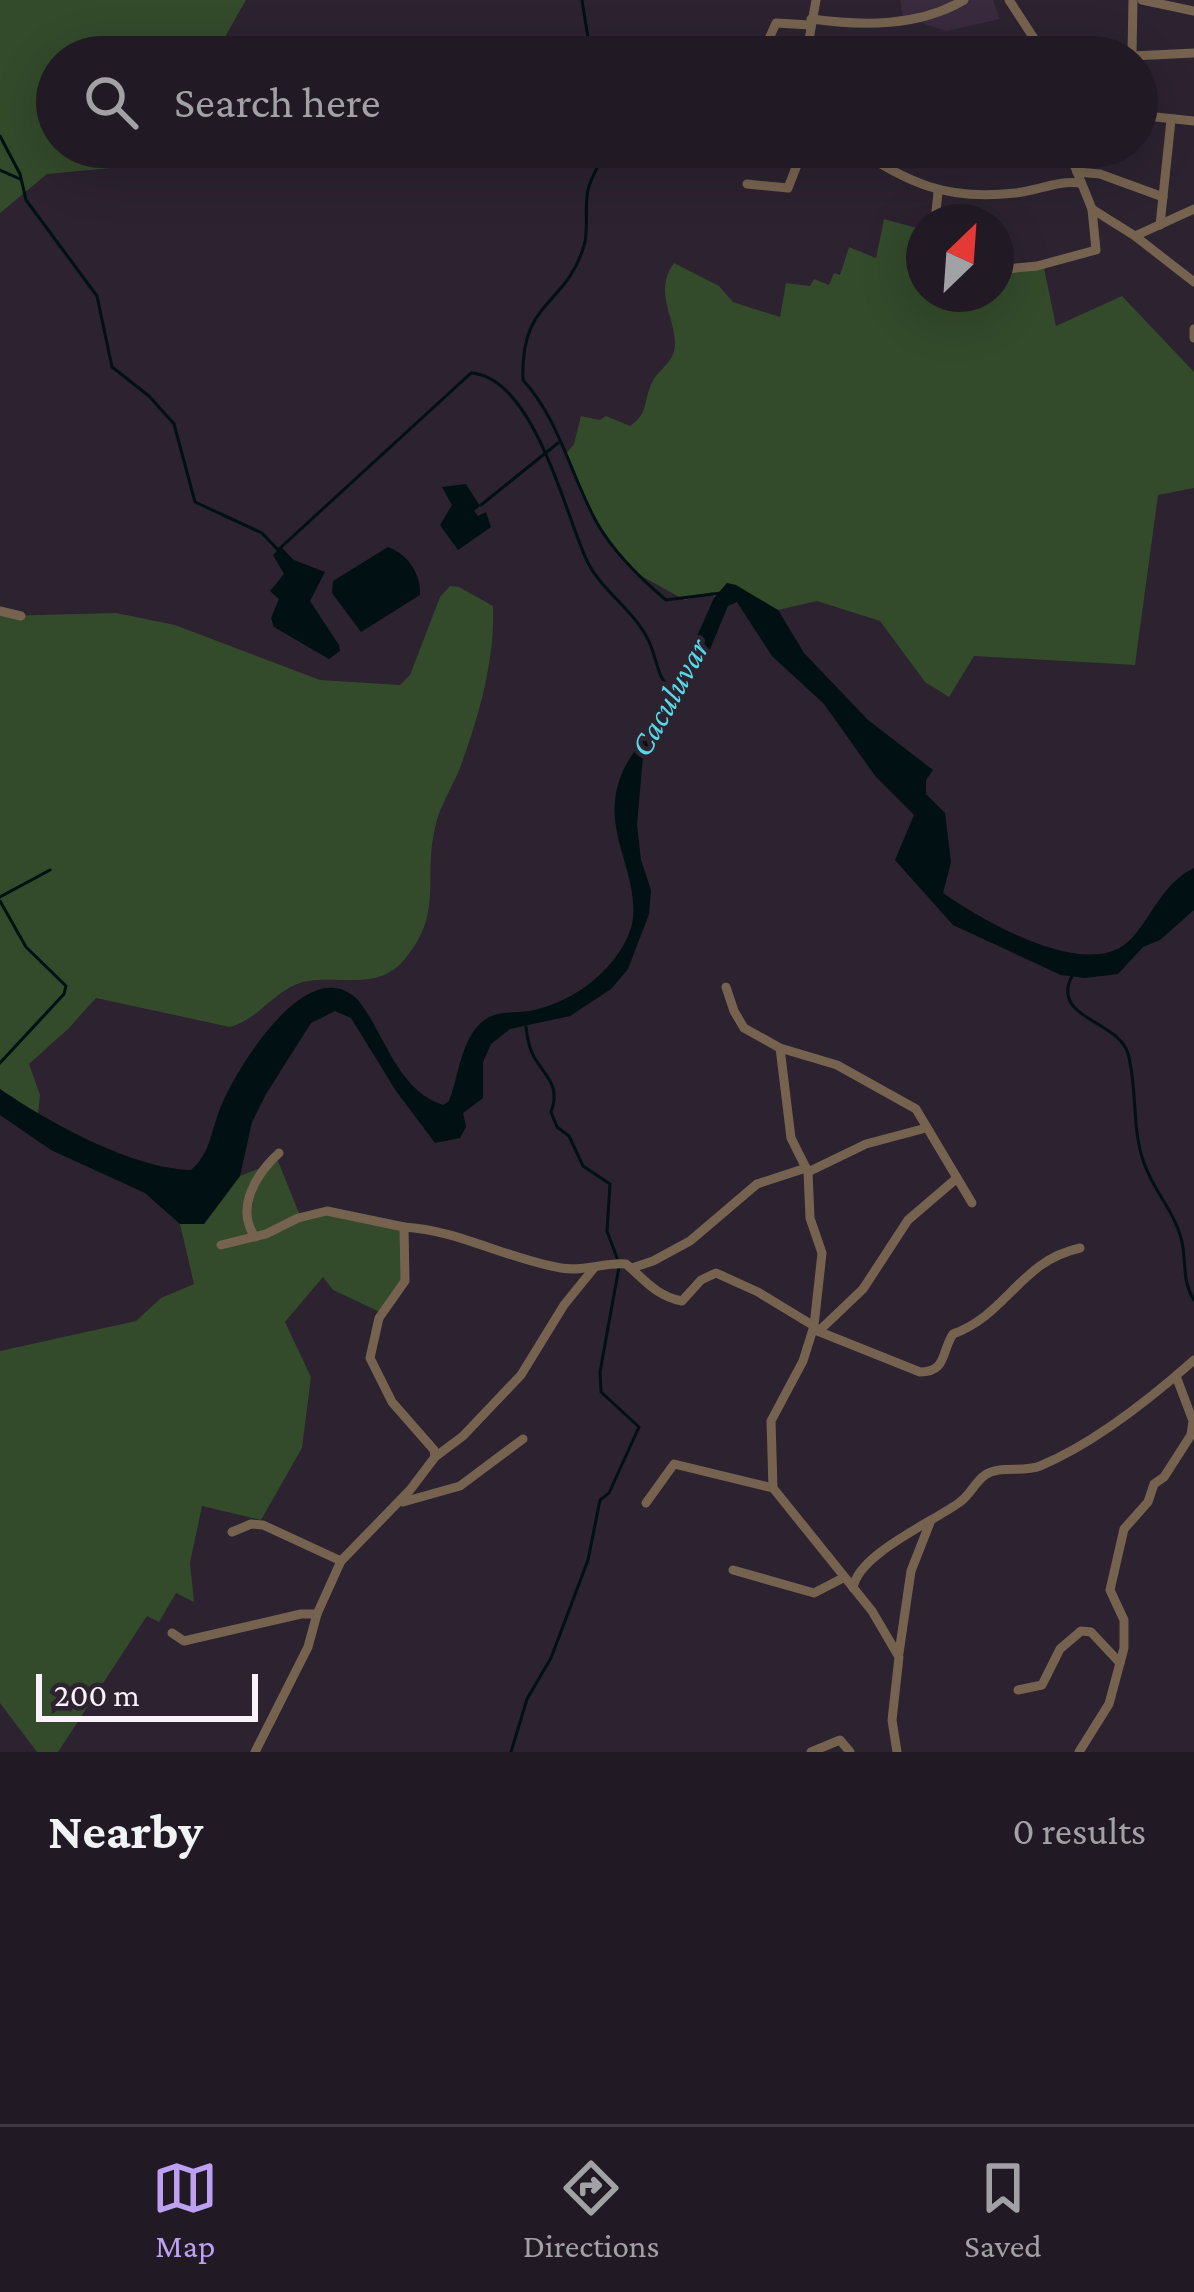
<!DOCTYPE html>
<style>
:root{--surface:#211a24;--page:#29232c;--text:#f1f3f6;--muted:#a2a1a6;--line:#3e3841;--accent:#bca0f2}
body{margin:0;font-family:"Crimson Pro",serif;background:var(--page);color:var(--text)}
.compass{position:absolute;left:906px;top:204px;width:108px;height:108px;border-radius:50%;background:var(--surface);box-shadow:0 12px 48px #0002;rotate:25deg}
.scale{position:absolute;left:36px;bottom:30px;width:222px;box-sizing:border-box;padding-left:12px;border:6px solid #f9f2fb;border-top:0;font-size:33px;line-height:42px;white-space:nowrap;color:#f9f2fb;-webkit-text-stroke:9px #2c2230;paint-order:stroke}
.list{margin:0;padding:0;list-style:none}
h2{display:flex;justify-content:space-between;align-items:center;height:156px;margin:0;padding:0 48px;font-size:51px}
h2 small{font-size:39px;font-weight:400;color:var(--muted)}
.icon{flex:none;width:66px;height:66px;fill:none;stroke:currentColor;stroke-width:2;stroke-linecap:round;stroke-linejoin:round}
.map{position:relative;flex:none;width:1194px;height:1752px;overflow:hidden}
.search{position:absolute;background:var(--surface);box-shadow:0 12px 48px #0002;left:36px;right:36px;top:36px;height:132px;display:flex;align-items:center;gap:30px;box-sizing:border-box;padding:0 42px;border-radius:66px;color:var(--muted);font-size:45px}
.sheet{height:372px;background:var(--surface)}
nav{display:flex;justify-content:space-around;align-items:center;box-sizing:border-box;height:168px;border-top:3px solid var(--line);background:var(--surface);font-size:33px;color:var(--muted)}
nav a{display:grid;justify-items:center;gap:6px}
nav .on{color:var(--accent)}
.map>svg:first-child{display:block}
</style>
<div class="map">
<svg width="1194" height="1752" viewBox="0 0 1194 1752">
<rect width="100%" height="100%" fill="#2c2230"/>
<polygon fill="#392a3d" points="900,0 993,0 1000,19 946,31 903,17"/>
<g fill="#334a2b">
<polygon points="0,0 246,0 226,35 227,57 57,57 57,147 229,147 230,157 47,174 0,213"/>
<path d="M884,219L924,230V294H996V267L1043,263L1056,326L1122,296L1194,372V488L1158,495L1135,665L974,656L949,697L925,682L880,621L817,601L778,610L727,583L714,598L713,592L685,600L634,572L599,528L565,455L574,444L581,416L600,420L606,416L630,426C648,414 643,403 651,385C656,370 674,364 675,345C675,315 653,293 674,263L719,286L733,302L780,317L786,283L810,286L814,279L829,285L834,273L840,275L849,247L876,258Z"/>
<path d="M450,586L459,587L493,606C495,661 479,716 460,768C452,788 439,807 435,828C423,879 444,914 404,960C379,990 342,976 308,981C277,986 260,1019 230,1027L96,998L68,1029L29,1064L40,1095L38,1115L0,1089V616L116,613L175,625L320,680L400,685L410,675L440,597Z"/>
<polygon points="278,1161 301,1218 323,1212 404,1227 405,1281 382,1313 333,1290 323,1277 285,1322 311,1377 302,1448 261,1520 202,1506 190,1563 194,1602 176,1593 159,1622 147,1616 58,1752 37,1752 0,1703 0,1351 136,1321 161,1298 194,1284 180,1224 204,1224 240,1176"/>
</g>
<g fill="#001013">
<polygon points="466,484 480,506 474,511 478,516 486,512 491,527 458,550 440,525 452,505 442,487"/>
<polygon points="281,547 294,560 325,572 310,601 339,645 340,651 329,659 274,627 271,618 279,599 270,591 284,574 273,555"/>
<path d="M388,547C408,554 421,574 420,595L361,632L332,593L333,581Z"/>
<path d="M727,583L736,585L778,610L804,653L868,720L933,770L926,780V794L945,813L951,862L943,893C982,920 1090,985 1132,938C1154,913 1163,883 1194,868V910L1160,940L1143,947L1118,974L1085,978L1061,975L953,925L895,860L914,815L876,777L824,704L772,656L737,602L728,606L710,649L690,680L666,731L643,756L637,825L641,860L651,890L649,914L628,969L611,989L570,1016L510,1029L491,1044L483,1062V1098L463,1113L466,1127L460,1138L435,1143L396,1091L351,1018L335,1011L311,1023L266,1094L252,1122L240,1176L204,1224H180L145,1193L51,1150L0,1115V1089C48,1122 133,1169 191,1170C212,1152 211,1128 222,1104C238,1066 309,950 358,1000C385,1034 397,1090 443,1105L449,1101C459,1077 461,1035 486,1019C498,1011 516,1013 530,1011C571,1003 611,974 628,936C647,895 610,845 615,801C619,763 638,752 654,721C676,681 696,640 714,598Z"/>
</g>
<g fill="none" stroke-linecap="round" stroke-linejoin="round">
<g stroke="#001013" stroke-width="3">
<polyline points="582,0 591,57"/>
<path d="M0,136L20,174L26,200L97,296L112,367L149,396L174,424L195,502L262,533L278,550L471,373C534,377 565,514 587,561C604,595 639,612 652,649C658,666 658,676 670,690"/>
<path d="M606,147C602,163 591,175 588,190C584,208 589,230 584,246C565,308 520,299 523,380C559,419 571,476 597,523C614,553 640,578 666,600L721,593"/>
<polyline points="0,170 20,179"/>
<polyline points="481,505 558,443"/>
<polyline points="0,897 50,870"/>
<polyline points="0,901 26,947 66,986 64,994 0,1063"/>
<path d="M1072,976C1050,1019 1119,1020 1128,1054C1138,1090 1131,1127 1144,1163C1153,1190 1174,1211 1181,1238C1187,1259 1181,1280 1194,1300"/>
<path d="M526,1027C527,1036 529,1048 534,1057C546,1077 561,1086 551,1112L557,1127L569,1136L583,1166L610,1184L607,1231L617,1258"/>
<polyline points="511,1752 527,1699 551,1658 588,1560 600,1500 609,1493 639,1427 601,1392 600,1372 619,1267"/>
</g>
<g stroke="#75634f" stroke-width="9">
<polyline points="1009,0 1046,57"/>
<polyline points="1142,0 1194,11"/>
<path d="M811,19C863,26 918,27 964,0"/>
<polyline points="1132,54 1133,0"/>
<polyline points="761,57 776,23 810,25"/>
<polyline points="806,57 816,0"/>
<polyline points="1112,57 1194,53"/>
<polyline points="1137,115 1194,121"/>
<path d="M853,147C910,183 945,201 1015,193C1039,191 1056,180 1081,183"/>
<polyline points="1074,147 1075,167 1092,209 1135,236 1194,282"/>
<polyline points="1077,172 1100,174 1163,197"/>
<polyline points="747,184 788,188 804,147"/>
<polyline points="935,222 938,192"/>
<polyline points="1160,225 1171,120"/>
<polyline points="1135,236 1194,209"/>
<polyline points="996,270 1037,266 1096,250 1092,209"/>
<polyline points="1194,329 1194,338"/>
<polyline points="0,611 21,616"/>
<polyline points="726,987 734,1011 744,1028 780,1048 837,1065 916,1109 972,1203"/>
<polyline points="780,1048 791,1138 808,1172 810,1218 822,1253 814,1326"/>
<polyline points="808,1172 866,1144 926,1128"/>
<path d="M255,1237C235,1208 256,1174 279,1153"/>
<polyline points="221,1245 266,1234 298,1218 327,1211 404,1227"/>
<polyline points="632,1268 653,1261 690,1241 757,1184 806,1168"/>
<path d="M815,1330L920,1372C947,1372 941,1352 953,1334C1008,1314 1020,1261 1080,1248"/>
<polyline points="820,1330 863,1289 908,1220 957,1178"/>
<polyline points="435,1457 463,1436 521,1375 564,1305 594,1268"/>
<polyline points="403,1502 460,1486 523,1439"/>
<polyline points="646,1503 674,1464 773,1488"/>
<polyline points="232,1532 251,1524 263,1525 341,1561"/>
<polyline points="733,1570 814,1593 843,1578"/>
<path d="M853,1588C858,1554 933,1522 960,1502C970,1495 975,1482 985,1475C1000,1465 1023,1473 1040,1466C1095,1443 1150,1399 1194,1360"/>
<polyline points="172,1633 184,1641 301,1614 317,1614"/>
<polyline points="899,1653 911,1571 931,1520"/>
<polyline points="1018,1690 1042,1685 1060,1649 1081,1631 1091,1632 1120,1663"/>
<path d="M255,1752L308,1647L317,1614L341,1561L410,1490L435,1457L434,1450L392,1402L370,1358L379,1318L405,1281L404,1227C458,1230 507,1259 561,1268C584,1272 604,1262 626,1264C645,1280 656,1296 682,1301L701,1280L716,1273L758,1292L814,1326L803,1361L771,1421L773,1488L872,1611L899,1657L892,1720L897,1752"/>
<polyline points="811,1752 840,1740 850,1752"/>
<polyline points="1079,1752 1109,1704 1124,1648 1124,1620 1110,1590 1124,1529 1148,1502 1154,1484 1164,1477 1191,1435 1193,1421 1176,1376"/>
</g>
</g>
<g text-anchor="middle" dominant-baseline="central" stroke-width="9" stroke-linejoin="round" paint-order="stroke">
<g font-size="33" font-style="italic" fill="#57d9e6" stroke="#2c2230">
<text transform="translate(669 697) rotate(-61)">Caculuvar</text>
</g>
</g>
</svg>
<svg class="compass" viewBox="-18 -18 36 36"><path d="M0-13l5 13h-10z" fill="#e53935"/><path d="M0 13l5-13h-10z" fill="#a2a1a6"/></svg>
<div class="scale">200 m</div>
<div class="search"><svg class="icon" aria-label="search" viewBox="0 0 24 24"><circle cx="10" cy="10" r="6"/><path d="M15 15l6 6"/></svg>Search here</div>
</div>
<section class="sheet">
<h2>Nearby<small>0 results</small></h2>
<ul class="list">
</ul>
</section>
<nav>
<a class="on"><svg class="icon" aria-label="map" viewBox="0 0 24 24"><path d="M3 6l6-2 6 2 6-2v14l-6 2-6-2-6 2zM9 4v14M15 6v14"/></svg>Map</a>
<a><svg class="icon" aria-label="directions" viewBox="0 0 24 24"><path d="M12 3l9 9-9 9-9-9zM9 14v-3h6M13 9l2 2-2 2"/></svg>Directions</a>
<a><svg class="icon" aria-label="saved" viewBox="0 0 24 24"><path d="M7 4h10v16l-5-4-5 4z"/></svg>Saved</a>
</nav>
